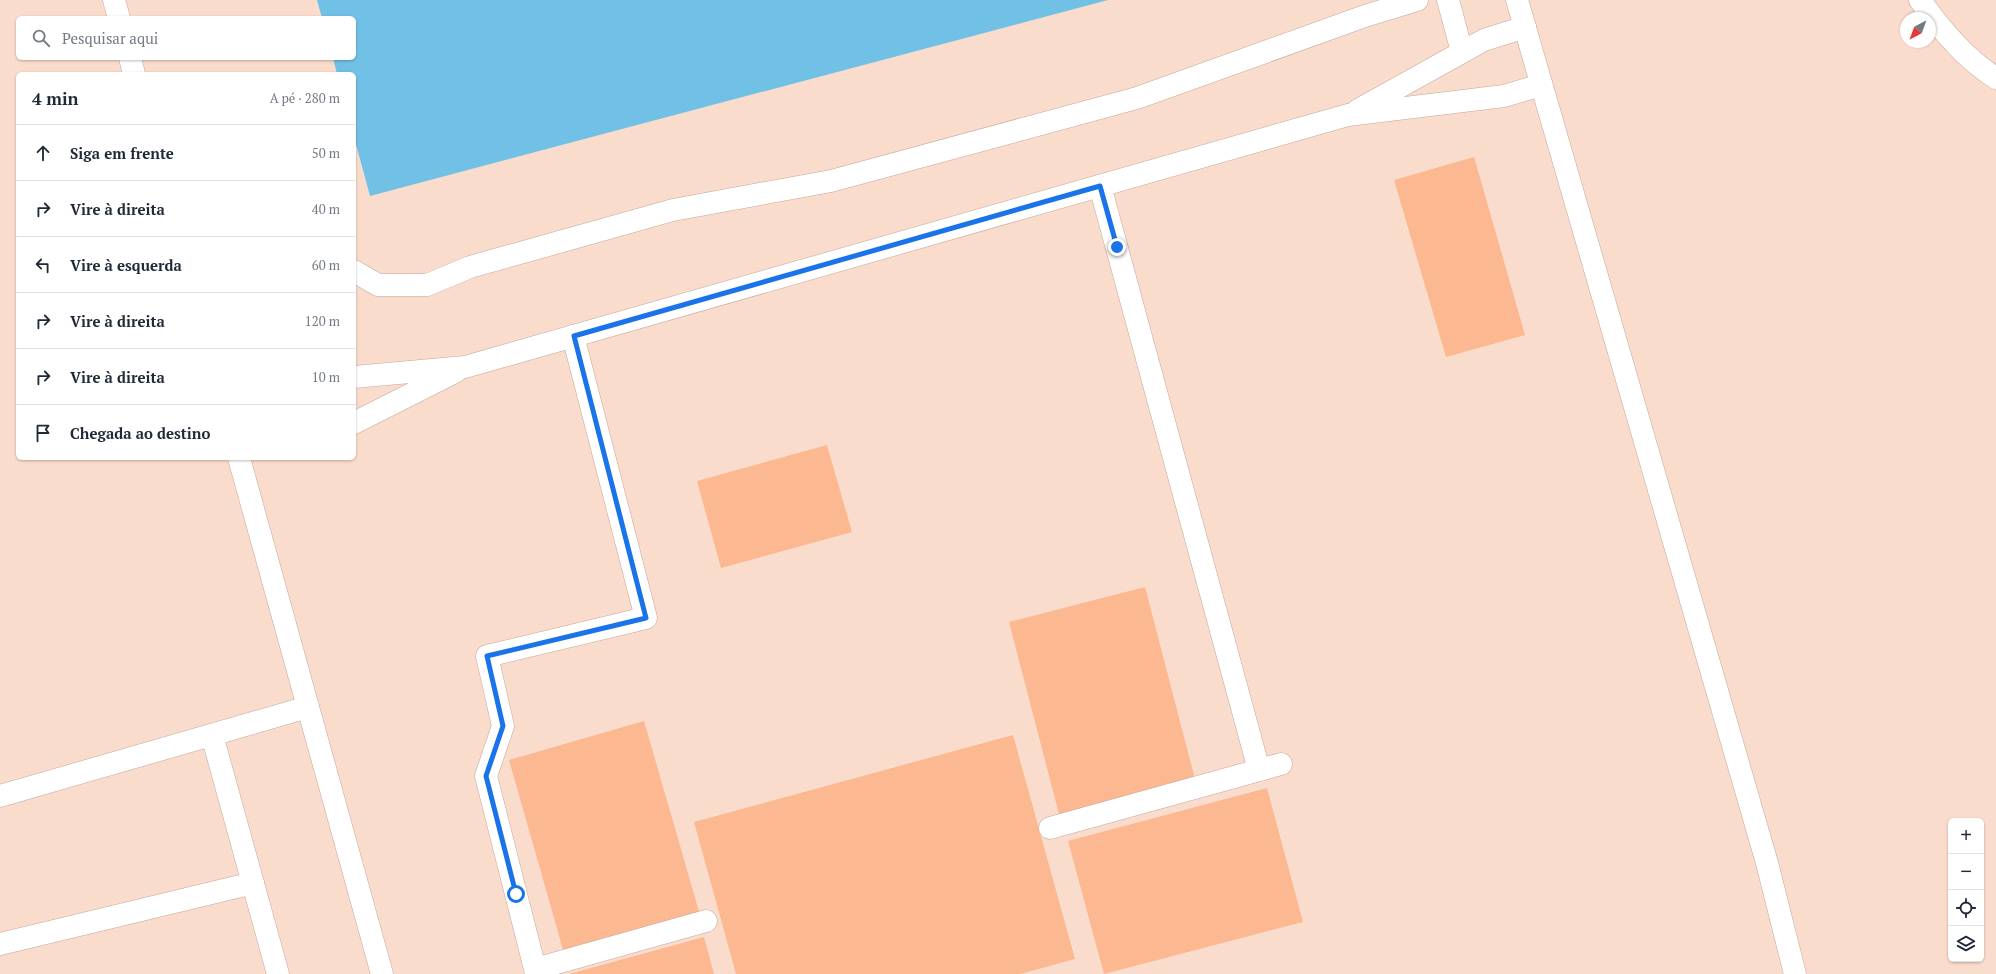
<!DOCTYPE html>
<html lang="pt">
<meta charset="utf-8">
<style>
:root{--surface:#fff;--page:#f6f6f7;--text:#1f2937;--muted:#747a83;--line:#e0e1e3}
body{margin:0;font-family:"PT Serif",serif;background:var(--page);color:var(--text)}
.controls{position:absolute;right:12px;bottom:12px;display:grid;overflow:hidden;border-radius:6px;box-shadow:0 1px 3px #0004}
.controls button{width:36px;height:36px;display:grid;place-items:center;padding:0;border:0;border-bottom:1px solid var(--line);background:var(--surface);color:var(--text);font:20px sans-serif}
.compass{position:absolute;left:1900px;top:12px;width:36px;height:36px;border-radius:50%;background:var(--surface);box-shadow:0 1px 3px #0004;rotate:221deg}
.stop{position:absolute;width:12px;height:12px;margin:-9px;border:3px solid #1a73e8;border-radius:50%;background:#fff}
.stop.end{background:#1a73e8;border-color:#fff;box-shadow:0 1px 4px #0008}
.list{margin:0;padding:0;list-style:none}
h2{display:flex;justify-content:space-between;align-items:center;height:52px;margin:0;padding:0 16px;font-size:17px}
h2 small{font-size:13px;font-weight:400;color:var(--muted)}
.list li{display:grid;grid-template-columns:26px 1fr auto;gap:12px;align-items:center;box-sizing:border-box;height:56px;padding:0 16px;border-top:1px solid var(--line)}
.list b{display:block;font-size:15px;white-space:nowrap}
.list em{font-size:13px;font-style:normal;color:var(--muted)}
.icon{flex:none;width:22px;height:22px;fill:none;stroke:currentColor;stroke-width:2;stroke-linecap:round;stroke-linejoin:round}
.map{position:relative;flex:none;width:1996px;height:974px;overflow:hidden}
.search{position:absolute;background:var(--surface);box-shadow:0 1px 3px #0004;left:16px;top:16px;width:340px;height:44px;display:flex;align-items:center;gap:10px;box-sizing:border-box;padding:0 14px;border-radius:6px;color:var(--muted);font-size:15px}
.panel{position:absolute;background:var(--surface);box-shadow:0 1px 3px #0004;left:16px;top:72px;width:340px;height:388px;border-radius:6px}
.map>svg:first-child{display:block}
</style>
<div class="map">
<svg width="1996" height="974" viewBox="0 0 1996 974">
<rect width="100%" height="100%" fill="#fdebe1"/>
<path fill="#fadccd" fill-rule="evenodd" d="M0,0H1996V974H0ZM18,18H354V58H18ZM1906,18H1930V42H1906ZM18,74H354V458H18ZM1951,821H1981V959H1951Z"/>
<polygon fill="#71c0e5" points="317,0 1108,0 370,196 354,137 354,74 337,74 333,58 354,58 354,18 322,18"/>
<g fill="#fbb891">
<polygon points="1474,157 1525,335 1446,357 1394,180"/>
<polygon points="827,445 852,532 721,568 697,481"/>
<polygon points="1145,587 1196,783 1060,818 1009,622"/>
<polygon points="644,721 700,915 564,953 509,760"/>
<polygon points="1013,735 1075,959 1020,974 736,974 694,822"/>
<polygon points="1267,788 1303,922 1104,974 1068,841"/>
<polygon points="704,937 714,974 569,974"/>
</g>
<g fill="none" stroke-linecap="round" stroke-linejoin="round">
<defs>
<g id="minor">
<polyline points="114,0 119,18"/>
<polyline points="1448,0 1462,52"/>
<polyline points="1517,0 1767,863 1795,974"/>
<path d="M1920,0C1941,30 1965,59 1996,78"/>
<polyline points="130,58 134,74"/>
<polyline points="1358,110 1484,40 1525,27"/>
<polyline points="1100,186 1259,770"/>
<polyline points="354,271 378,285 427,285 470,267 673,210 831,181 1137,98 1365,16 1417,0"/>
<polyline points="573,336 646,618 487,656 503,726 486,776 535,969 706,921"/>
<polyline points="354,377 465,367 1348,115 1504,96 1541,85"/>
<polyline points="354,423 455,372"/>
<polyline points="239,458 382,974"/>
<polyline points="212,735 278,974"/>
<polyline points="0,796 308,707"/>
<polyline points="1050,828 1281,764"/>
<polyline points="0,944 253,883"/>
</g>
</defs>
<use href="#minor" stroke="#c4a799" stroke-width="23"/>
<use href="#minor" stroke="#fff" stroke-width="22"/>
</g>
<g fill="none" stroke-linecap="round" stroke-linejoin="round">
<polyline stroke="#1a73e8" stroke-width="5" points="516,894 486,776 503,726 487,656 646,618 574,336 1100,186 1117,247"/>
</g>
</svg>
<div class="controls">
<button>+</button>
<button>−</button>
<button><svg class="icon" aria-label="locate" viewBox="0 0 24 24"><circle cx="12" cy="12" r="6"/><path d="M12 2v4M12 18v4M2 12h4M18 12h4"/></svg></button>
<button><svg class="icon" aria-label="layers" viewBox="0 0 24 24"><path d="M12 4l9 5-9 5-9-5zM3 14l9 5 9-5"/></svg></button>
</div>
<svg class="compass" viewBox="-18 -18 36 36"><path d="M0-13l5 13h-10z" fill="#e53935"/><path d="M0 13l5-13h-10z" fill="#747a83"/></svg>
<div class="stop" style="left:516px;top:894px"></div>
<div class="stop end" style="left:1117px;top:247px"></div>
<div class="search"><svg class="icon" aria-label="search" viewBox="0 0 24 24"><circle cx="10" cy="10" r="6"/><path d="M15 15l6 6"/></svg>Pesquisar aqui</div>
<section class="panel">
<h2>4 min<small>A pé · 280 m</small></h2>
<ul class="list">
<li><svg class="icon" aria-label="ahead" viewBox="0 0 24 24"><path d="M12 20V5M6 11l6-6 6 6"/></svg><div><b>Siga em frente</b></div><em>50 m</em></li>
<li><svg class="icon" aria-label="right" viewBox="0 0 24 24"><path d="M7 20v-9h11M14 6l5 5-5 5"/></svg><div><b>Vire à direita</b></div><em>40 m</em></li>
<li><svg class="icon" aria-label="left" viewBox="0 0 24 24"><path d="M17 20v-9H6M10 6l-5 5 5 5"/></svg><div><b>Vire à esquerda</b></div><em>60 m</em></li>
<li><svg class="icon" aria-label="right" viewBox="0 0 24 24"><path d="M7 20v-9h11M14 6l5 5-5 5"/></svg><div><b>Vire à direita</b></div><em>120 m</em></li>
<li><svg class="icon" aria-label="right" viewBox="0 0 24 24"><path d="M7 20v-9h11M14 6l5 5-5 5"/></svg><div><b>Vire à direita</b></div><em>10 m</em></li>
<li><svg class="icon" aria-label="arrive" viewBox="0 0 24 24"><path d="M6 21V4h12l-3 4 3 4H6"/></svg><div><b>Chegada ao destino</b></div></li>
</ul>
</section>
</div>
